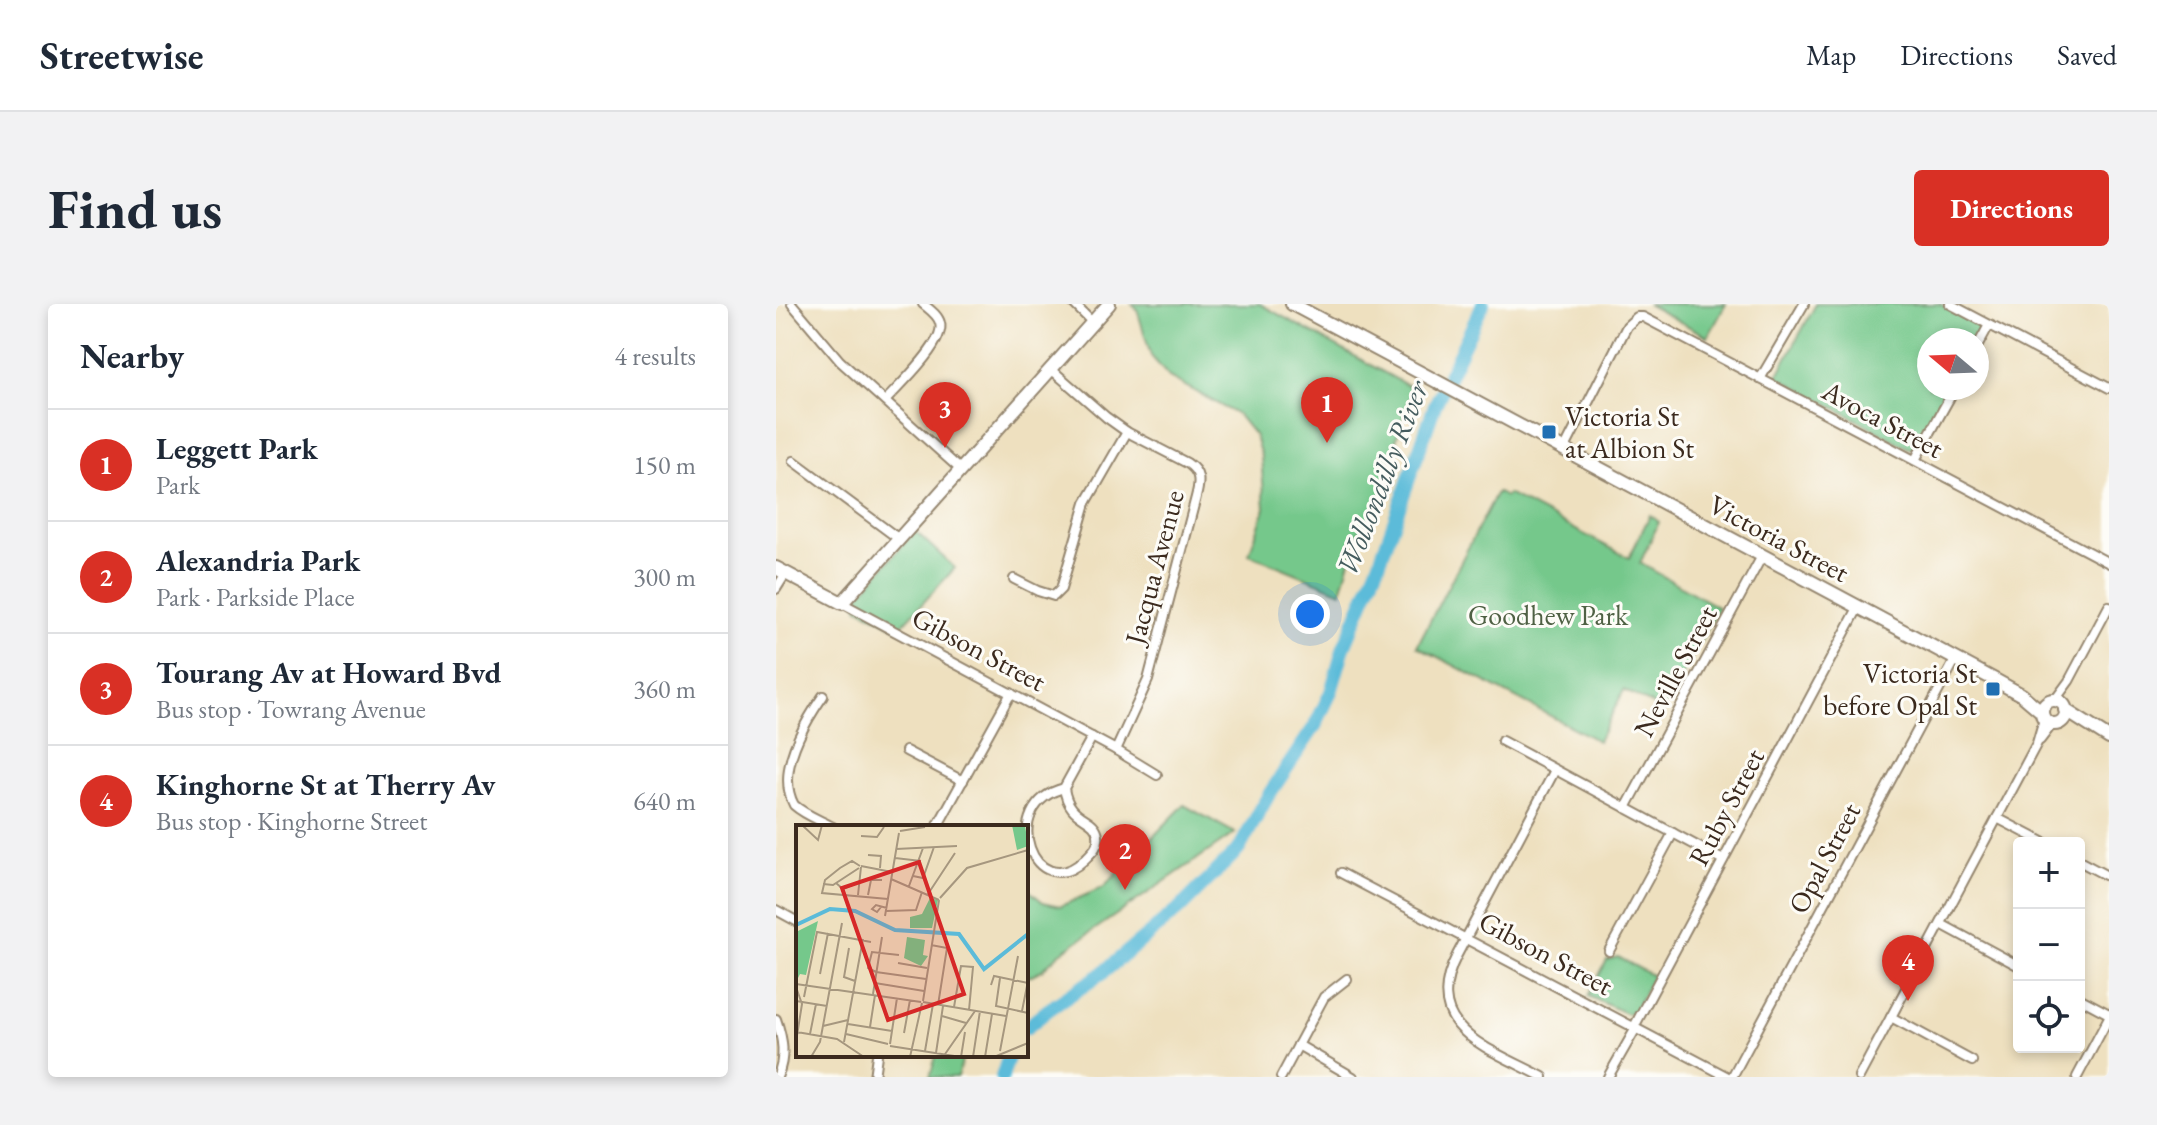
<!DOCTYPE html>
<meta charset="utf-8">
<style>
:root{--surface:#fff;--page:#f2f2f3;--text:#1f2937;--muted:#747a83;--line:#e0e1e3;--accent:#d93025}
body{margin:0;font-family:"EB Garamond",serif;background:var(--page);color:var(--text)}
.controls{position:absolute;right:24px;bottom:24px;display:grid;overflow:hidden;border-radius:8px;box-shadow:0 4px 12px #0003}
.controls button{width:72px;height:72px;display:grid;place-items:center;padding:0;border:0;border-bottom:2px solid var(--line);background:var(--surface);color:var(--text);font:40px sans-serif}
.compass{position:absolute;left:1141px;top:24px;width:72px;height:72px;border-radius:50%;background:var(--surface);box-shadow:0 4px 12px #0003;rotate:289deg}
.you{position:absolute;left:534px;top:310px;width:28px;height:28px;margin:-20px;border:6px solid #fff;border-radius:50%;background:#1a73e8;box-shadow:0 0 0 12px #1a73e833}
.badge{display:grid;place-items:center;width:52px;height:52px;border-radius:50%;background:var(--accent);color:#fff;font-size:26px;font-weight:700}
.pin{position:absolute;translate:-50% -66px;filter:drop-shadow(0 2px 4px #0008)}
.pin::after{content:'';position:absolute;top:42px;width:28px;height:24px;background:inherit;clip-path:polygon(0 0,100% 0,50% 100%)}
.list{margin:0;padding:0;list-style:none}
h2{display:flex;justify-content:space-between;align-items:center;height:104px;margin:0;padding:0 32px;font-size:34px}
h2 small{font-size:26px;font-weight:400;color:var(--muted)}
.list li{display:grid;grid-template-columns:52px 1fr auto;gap:24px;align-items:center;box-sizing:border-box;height:112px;padding:0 32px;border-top:2px solid var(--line)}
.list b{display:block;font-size:30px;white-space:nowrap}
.list p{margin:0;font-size:26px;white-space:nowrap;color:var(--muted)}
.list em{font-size:26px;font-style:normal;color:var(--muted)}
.icon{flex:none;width:44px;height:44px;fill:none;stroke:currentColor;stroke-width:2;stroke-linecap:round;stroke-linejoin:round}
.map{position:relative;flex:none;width:1333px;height:773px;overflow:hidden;border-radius:8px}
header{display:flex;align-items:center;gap:48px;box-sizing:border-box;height:112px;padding:0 40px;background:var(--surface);border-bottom:2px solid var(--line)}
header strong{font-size:38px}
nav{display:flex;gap:44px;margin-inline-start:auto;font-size:28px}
.intro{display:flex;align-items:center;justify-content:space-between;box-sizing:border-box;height:192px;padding:0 48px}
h1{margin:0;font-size:56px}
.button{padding:20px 36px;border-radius:8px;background:var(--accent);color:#fff;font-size:28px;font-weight:700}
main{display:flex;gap:48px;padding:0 48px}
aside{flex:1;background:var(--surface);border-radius:8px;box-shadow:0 4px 12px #0003}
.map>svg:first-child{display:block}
</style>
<header>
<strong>Streetwise</strong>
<nav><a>Map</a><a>Directions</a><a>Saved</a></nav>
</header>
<div class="intro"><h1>Find us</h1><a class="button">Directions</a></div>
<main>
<aside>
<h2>Nearby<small>4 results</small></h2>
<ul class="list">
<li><span class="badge">1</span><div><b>Leggett Park</b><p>Park</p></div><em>150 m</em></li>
<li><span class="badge">2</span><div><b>Alexandria Park</b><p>Park · Parkside Place</p></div><em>300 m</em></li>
<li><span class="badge">3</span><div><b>Tourang Av at Howard Bvd</b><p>Bus stop · Towrang Avenue</p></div><em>360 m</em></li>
<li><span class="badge">4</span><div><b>Kinghorne St at Therry Av</b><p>Bus stop · Kinghorne Street</p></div><em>640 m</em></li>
</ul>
</aside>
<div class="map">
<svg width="1333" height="773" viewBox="0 0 1333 773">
<rect width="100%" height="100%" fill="#fdfcf7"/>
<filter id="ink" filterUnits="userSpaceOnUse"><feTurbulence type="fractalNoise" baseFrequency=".0125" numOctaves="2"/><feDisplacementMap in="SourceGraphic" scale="16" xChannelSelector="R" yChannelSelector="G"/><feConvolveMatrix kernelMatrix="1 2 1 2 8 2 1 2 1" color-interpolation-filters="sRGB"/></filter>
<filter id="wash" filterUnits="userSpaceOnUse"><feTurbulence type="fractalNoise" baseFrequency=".006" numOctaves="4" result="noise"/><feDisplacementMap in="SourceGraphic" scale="32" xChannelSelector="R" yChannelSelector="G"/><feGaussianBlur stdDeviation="1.8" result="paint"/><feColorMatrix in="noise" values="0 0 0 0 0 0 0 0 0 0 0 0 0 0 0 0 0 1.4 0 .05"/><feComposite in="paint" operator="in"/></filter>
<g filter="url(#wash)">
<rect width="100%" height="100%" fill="#eee0bf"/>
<g fill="#75c88b" stroke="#587954" stroke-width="2">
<polygon points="356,0 484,0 638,85 626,115 603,199 581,231 565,288 473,250 489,204 485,152 479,132 462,111 393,73 375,52 361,5"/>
<polygon points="871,0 950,0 932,33"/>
<polygon points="1040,0 1164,0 1203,23 1200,36 1153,36 1153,84 1175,84 1145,141 1139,145 1132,144 1001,72"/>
<polygon points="721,188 730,193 732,190 853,254 874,211 883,218 864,259 943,304 887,406 848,386 822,437 641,342"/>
<polygon points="139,227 179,264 123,325 83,304 79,296"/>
<polygon points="408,501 459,529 283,650 266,666 250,674 250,584 267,598 285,602 328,583"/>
<polygon points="842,653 877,672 859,706 851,710 812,692 831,656"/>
<polygon points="160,751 188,751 181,773 154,773"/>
</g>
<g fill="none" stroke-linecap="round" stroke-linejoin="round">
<g stroke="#5bbbd9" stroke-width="14">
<polyline points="250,724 272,706 325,670 403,605 463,545 492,492 539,422 555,388 568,343 603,260 659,101 707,0"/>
<polyline points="226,773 233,751"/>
</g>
</g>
</g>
<g filter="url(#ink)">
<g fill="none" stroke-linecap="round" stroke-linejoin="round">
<defs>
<g id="street">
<polyline points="16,0 64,57 185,166"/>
<polyline points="298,0 316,18"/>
<polyline points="1174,0 1333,84"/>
<polyline points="1201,43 1213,21"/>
<path d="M275,65L330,113L351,128L411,159C425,168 424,178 420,193L372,376L340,446"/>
<polyline points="984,75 1028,0"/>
<path d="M109,97C122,83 170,38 164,19C162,11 153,5 147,0"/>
<polyline points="788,146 851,22 861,13 867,13 1333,259"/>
<polyline points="1139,156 1179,84"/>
<polyline points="18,157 123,235"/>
<polyline points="238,275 262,287 278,292 285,285 310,199 351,128"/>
<polyline points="0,285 10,269"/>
<polyline points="66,299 340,446 381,471"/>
<path d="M47,392C27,421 0,468 18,501C29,511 44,516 57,523"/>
<polyline points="1279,396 1293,377 1333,302"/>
<polyline points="1264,436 1277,419"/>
<polyline points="726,437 947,556"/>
<polyline points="130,447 187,477"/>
<path d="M288,484C293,518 319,511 322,531C324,542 315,549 308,556C259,602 220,502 288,484L316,433"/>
<polyline points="850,504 986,252"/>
<polyline points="1221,514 1269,539"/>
<polyline points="161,523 235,389"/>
<polyline points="1303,557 1333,573"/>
<polyline points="565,569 952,773"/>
<polyline points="0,606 22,618"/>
<polyline points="1165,620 1243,662"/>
<polyline points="833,647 897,529"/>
<polyline points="1303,694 1333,710"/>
<polyline points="1115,713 1196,757"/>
<path d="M0,715C7,735 10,753 1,773"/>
<polyline points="858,723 1082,304"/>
<polyline points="522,741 577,773"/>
<polyline points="98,773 101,751"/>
<polyline points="505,773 548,693 571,675"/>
<path d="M767,773C713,744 643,725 681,651L779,466"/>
<polyline points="832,773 860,724"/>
<polyline points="956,773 1179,356"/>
<polyline points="1083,773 1261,439 1268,415"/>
<polyline points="1301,773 1333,713"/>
</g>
<g id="secondary">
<polyline points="516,0 1219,376 1246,391 1266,408"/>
<polyline points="0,264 66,299 333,0"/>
<circle cx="1278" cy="408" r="12"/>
<polyline points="1289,406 1333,434"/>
</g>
</defs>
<use href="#street" stroke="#94856e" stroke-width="12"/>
<use href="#secondary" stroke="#94856e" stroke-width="16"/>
<use href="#street" stroke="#fff" stroke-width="8"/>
<use href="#secondary" stroke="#fff" stroke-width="12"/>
</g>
</g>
<g fill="#1f6fb2" stroke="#fdfcf7" stroke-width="3">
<rect x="765" y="120" width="16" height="16" rx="4"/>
<rect x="1209" y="377" width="16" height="16" rx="4"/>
</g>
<g text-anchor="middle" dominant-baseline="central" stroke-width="6" stroke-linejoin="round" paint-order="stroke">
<g font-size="28" fill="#3b2a1e" stroke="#fdfcf7" text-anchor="start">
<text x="789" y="112">Victoria St<tspan x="789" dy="32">at Albion St</tspan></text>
<text x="1201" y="369" text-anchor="end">Victoria St<tspan x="1201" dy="32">before Opal St</tspan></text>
</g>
<g font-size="28" fill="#3b2a1e" stroke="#fdfcf7">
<text transform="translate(1107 115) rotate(28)">Avoca Street</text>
<text transform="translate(1003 234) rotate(28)">Victoria Street</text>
<text transform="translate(378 263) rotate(-75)">Jacqua Avenue</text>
<text transform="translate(203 345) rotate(28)">Gibson Street</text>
<text transform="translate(899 367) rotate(-62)">Neville Street</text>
<text transform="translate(950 503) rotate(-62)">Ruby Street</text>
<text transform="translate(1048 554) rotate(-62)">Opal Street</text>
<text transform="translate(770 649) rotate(28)">Gibson Street</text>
</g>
<g font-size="28" fill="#4f6144" stroke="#fdfcf7">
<text x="772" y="311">Goodhew Park</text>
</g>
<g font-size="30" font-style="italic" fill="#465d5f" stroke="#fdfcf7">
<text transform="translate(606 174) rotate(-69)">Wollondilly River</text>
</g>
</g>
<g transform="translate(20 521)">
<rect width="232" height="232" fill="#eee0bf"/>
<path d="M216,0H229L232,21L221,25ZM134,73L142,75L136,103H114V92L126,89ZM22,96L10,150L4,149L0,157V107ZM111,112L129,115L127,130L132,131L125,141L108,133Z" fill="#75c88b"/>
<path fill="none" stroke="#5bbbd9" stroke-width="4" d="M0,100L34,84L59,86L99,105L163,109L188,144L232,109"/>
<path fill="none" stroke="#a6977f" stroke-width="2" d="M6,0L22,15L26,0M104,6L129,2M65,11L81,12L88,2M100,24L161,21M72,30L85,31L84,43M99,33L125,36M64,41L56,36L44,43L29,55L26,68L92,74M65,41L96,47M117,51L127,53L138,22M95,54L143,75M40,58L47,64L63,57M27,59L37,60L63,43M113,61L127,23M132,69L159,28M62,70L65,42M72,70L75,55H86M144,73L171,43L232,25M85,82L81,87L76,84L80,80L91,83M90,86L120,85L126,67M89,91L103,8M135,120L151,123L142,180M53,123L48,152L59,156M102,138L131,143M80,147L72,143L76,127L103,130M80,147L130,154M24,149L32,108M204,153L200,181L232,188M79,158L128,166M0,159L125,177M195,160L198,151L232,158M0,162L6,179L0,217M77,169L86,112M8,172L21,107L75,117M0,176L31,181M127,176L143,75M127,177L210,191M158,182L165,141L177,142L173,185M226,186L232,156M146,191L170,198M52,199L96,206M27,201L52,195M74,202L79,170M1,207L41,214L68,232M108,208L114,175M14,209L20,179M50,209L92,219M48,217L67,114M94,219L101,173M94,221L165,232M129,226L137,179M204,226L222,131M140,228L147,181M15,232L24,217L46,98M114,232L126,178M147,232L179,186M165,232L169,207M177,232L184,186M189,232L196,189M198,232L232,218"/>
<path fill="#d62828" fill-opacity="0.15" stroke="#d62828" stroke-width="4" d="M123,37L168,169L92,195L46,63Z"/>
<rect width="232" height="232" fill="none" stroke="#3b2a1e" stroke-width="4"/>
</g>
</svg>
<div class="controls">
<button>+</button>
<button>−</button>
<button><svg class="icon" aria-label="locate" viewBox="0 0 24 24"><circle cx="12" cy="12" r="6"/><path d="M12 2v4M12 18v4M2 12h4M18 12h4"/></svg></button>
</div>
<svg class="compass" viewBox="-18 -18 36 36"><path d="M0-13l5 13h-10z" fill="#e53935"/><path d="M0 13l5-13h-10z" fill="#747a83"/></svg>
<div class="you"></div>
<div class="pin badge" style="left:551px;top:139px">1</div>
<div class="pin badge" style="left:349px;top:586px">2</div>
<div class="pin badge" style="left:169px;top:144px">3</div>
<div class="pin badge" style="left:1132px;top:697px">4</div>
</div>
</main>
